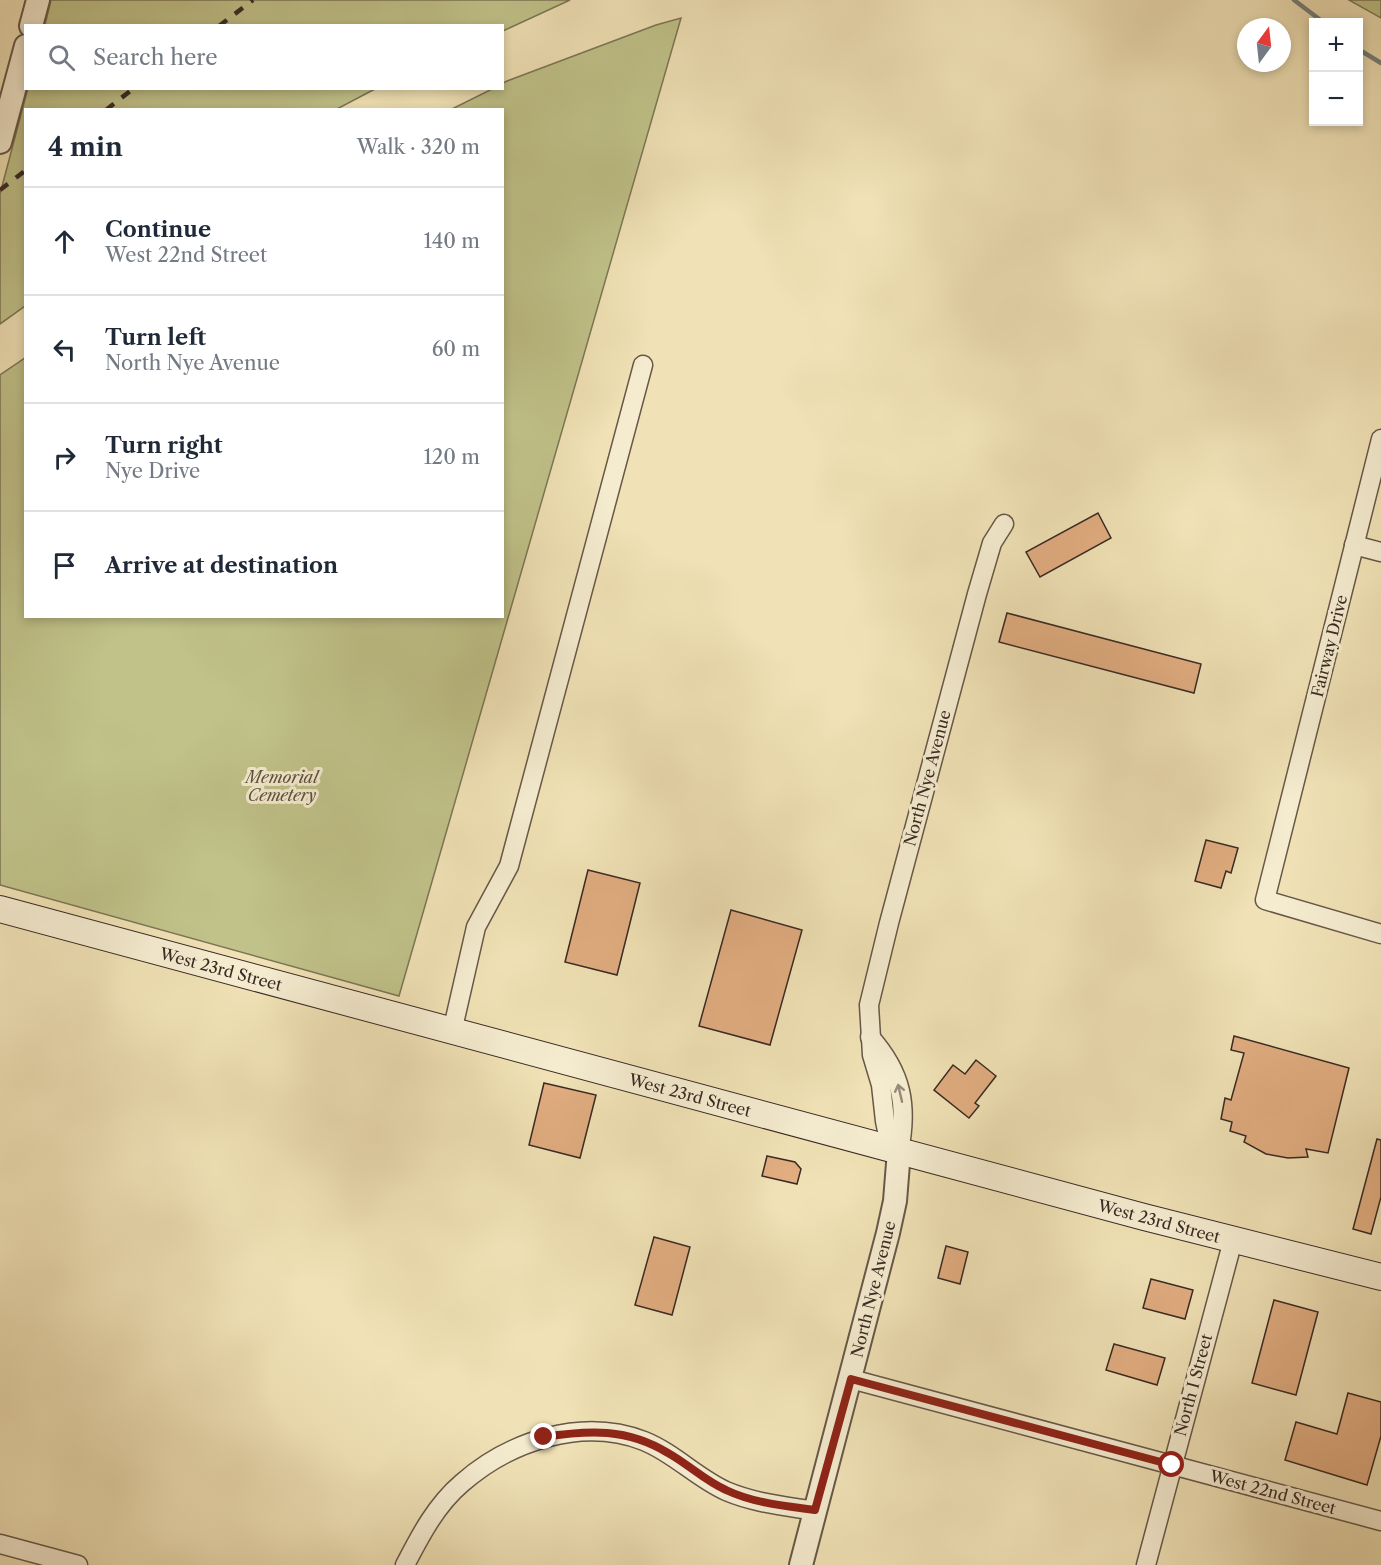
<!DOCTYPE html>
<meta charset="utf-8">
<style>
:root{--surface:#fff;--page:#f6f6f7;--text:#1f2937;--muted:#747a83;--line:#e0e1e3}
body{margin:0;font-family:"Libre Caslon Text",serif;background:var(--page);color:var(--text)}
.controls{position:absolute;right:18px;top:18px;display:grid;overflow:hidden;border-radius:0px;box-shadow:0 3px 9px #0003}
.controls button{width:54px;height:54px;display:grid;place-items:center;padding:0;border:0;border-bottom:2px solid var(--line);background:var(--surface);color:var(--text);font:30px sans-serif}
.compass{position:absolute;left:1237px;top:18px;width:54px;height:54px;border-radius:50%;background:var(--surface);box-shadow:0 3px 9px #0003;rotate:15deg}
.stop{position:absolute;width:18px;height:18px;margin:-14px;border:4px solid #8f2418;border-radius:50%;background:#fff}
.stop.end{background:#8f2418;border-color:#fff;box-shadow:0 2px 6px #0008}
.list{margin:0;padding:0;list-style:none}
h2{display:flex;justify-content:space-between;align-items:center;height:78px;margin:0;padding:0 24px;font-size:26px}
h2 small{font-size:20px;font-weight:400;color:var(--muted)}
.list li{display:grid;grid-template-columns:39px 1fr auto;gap:18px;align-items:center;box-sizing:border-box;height:108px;padding:0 24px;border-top:2px solid var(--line)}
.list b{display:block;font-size:22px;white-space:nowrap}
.list p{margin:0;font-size:20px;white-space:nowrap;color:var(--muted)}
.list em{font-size:20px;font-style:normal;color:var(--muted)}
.icon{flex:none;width:33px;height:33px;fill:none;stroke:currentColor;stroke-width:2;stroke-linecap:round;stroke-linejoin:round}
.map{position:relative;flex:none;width:1381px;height:1565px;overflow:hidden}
.search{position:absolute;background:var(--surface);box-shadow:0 3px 9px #0003;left:24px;top:24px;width:480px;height:66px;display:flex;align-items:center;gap:15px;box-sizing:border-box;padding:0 21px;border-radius:0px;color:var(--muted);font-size:22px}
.panel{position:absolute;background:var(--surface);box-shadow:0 3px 9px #0003;left:24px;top:108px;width:480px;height:510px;border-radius:0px}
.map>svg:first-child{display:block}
</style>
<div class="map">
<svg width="1381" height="1565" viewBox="0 0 1381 1565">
<rect width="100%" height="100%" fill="#f0e2b6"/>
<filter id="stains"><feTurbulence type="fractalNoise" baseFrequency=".00333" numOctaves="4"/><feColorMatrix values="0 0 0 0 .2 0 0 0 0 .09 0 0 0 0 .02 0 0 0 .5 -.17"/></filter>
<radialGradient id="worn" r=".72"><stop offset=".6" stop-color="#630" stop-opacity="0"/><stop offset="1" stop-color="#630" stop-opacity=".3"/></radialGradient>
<g fill="#c0c289" stroke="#7c7656" stroke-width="1.5">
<polygon points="51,0 570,0 503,31 502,26 45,25"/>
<polygon points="1349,0 1381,0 1381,18"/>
<polygon points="681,18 399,996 0,885 0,375 25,358 26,616 502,616 502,110 452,109 492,89 502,88 503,83 507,81 656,25"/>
<polygon points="28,88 375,88 375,89 337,109 26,110 25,306 0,324 0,194"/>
</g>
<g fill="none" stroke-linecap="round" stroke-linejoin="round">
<g stroke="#77817d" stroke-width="4.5">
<polyline points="1294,0 1323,22"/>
<polyline points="1358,49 1381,63"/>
</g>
</g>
<g fill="#e1ad81" stroke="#392a24" stroke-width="1.5">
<polygon points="1098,513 1111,538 1040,577 1026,552"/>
<polygon points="1007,613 1201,664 1194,693 999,642"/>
<polygon points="1206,840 1238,848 1231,873 1226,871 1221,888 1195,881"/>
<polygon points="588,870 640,883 617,975 565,962"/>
<polygon points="731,910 802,930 770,1045 699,1026"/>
<polygon points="1234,1036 1349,1068 1328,1153 1306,1149 1308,1157 1288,1158 1266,1154 1244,1142 1246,1136 1230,1131 1232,1122 1221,1119 1225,1098 1231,1100 1244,1053 1231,1050"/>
<polygon points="976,1060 996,1076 975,1103 979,1106 969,1118 934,1090 953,1065 965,1074"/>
<polygon points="544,1083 596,1095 580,1158 529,1145"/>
<polygon points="1377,1139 1381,1140 1381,1197 1371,1234 1353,1229"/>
<polygon points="767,1156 795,1162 801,1169 797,1184 762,1176"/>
<polygon points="654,1237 690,1247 672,1315 635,1305"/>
<polygon points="946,1246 968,1252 960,1284 938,1278"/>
<polygon points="1151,1279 1193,1290 1185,1319 1143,1308"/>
<polygon points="1274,1300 1318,1312 1296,1395 1252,1383"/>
<polygon points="1114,1344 1165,1358 1157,1385 1106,1370"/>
<polygon points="1348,1393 1381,1402 1381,1436 1367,1485 1285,1460 1296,1422 1337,1434"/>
</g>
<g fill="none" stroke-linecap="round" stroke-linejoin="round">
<defs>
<g id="minor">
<polyline points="1381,439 1265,900 1381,934"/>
<polyline points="1354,545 1381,552"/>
<polyline points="452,1032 476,927 509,866 643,365"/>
<path d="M870,1037C902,1073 908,1105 899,1151"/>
<polyline points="899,1151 887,1131 885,1121 881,1085 872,1055 869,1005 889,923 977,594 992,543 1004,524"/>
<polyline points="851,1379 1381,1521"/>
<polyline points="0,1544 78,1565"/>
<path d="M405,1565C420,1536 436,1505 462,1483C510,1441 582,1417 644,1441C674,1453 697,1478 726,1491C754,1503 785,1506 815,1511"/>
<polyline points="1146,1565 1233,1240"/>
</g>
<g id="tertiary">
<polyline points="31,26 38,0"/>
<polyline points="0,142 26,46"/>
<polyline points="801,1565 888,1233 895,1201 899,1151"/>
</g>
<polyline id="secondary" points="0,909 1144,1217 1381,1277"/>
</defs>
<use href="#minor" stroke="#675848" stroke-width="21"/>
<use href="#tertiary" stroke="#675848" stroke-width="26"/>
<use href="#secondary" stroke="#392a24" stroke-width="28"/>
<use href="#minor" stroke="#f5ecd0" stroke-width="18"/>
<use href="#tertiary" stroke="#f5ecd0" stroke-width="22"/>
<use href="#secondary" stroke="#f5ecd0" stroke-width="26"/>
<g stroke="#392a24" stroke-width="4.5" stroke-dasharray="10 10" stroke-linecap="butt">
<polyline points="219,26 253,0"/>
<polyline points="106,110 134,88"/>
<polyline points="0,190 26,170"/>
</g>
</g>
<defs><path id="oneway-shaft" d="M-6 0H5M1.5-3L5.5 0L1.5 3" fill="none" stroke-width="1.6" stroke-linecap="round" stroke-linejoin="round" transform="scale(1.5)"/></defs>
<use stroke="#978b7a" href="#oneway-shaft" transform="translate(900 1093) rotate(-103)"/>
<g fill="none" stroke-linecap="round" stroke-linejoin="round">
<path stroke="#8f2418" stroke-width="8" d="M544,1437C589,1430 627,1428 668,1453C688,1464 705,1481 726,1490C753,1503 785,1506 815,1510L851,1379L1172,1465"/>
</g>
<g text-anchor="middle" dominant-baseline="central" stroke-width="6" stroke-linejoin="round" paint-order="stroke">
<g font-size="16" fill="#392a24" stroke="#f5ecd0">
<text transform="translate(1329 646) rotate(-76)">Fairway Drive</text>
<text transform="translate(927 778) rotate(-75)">North Nye Avenue</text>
<text transform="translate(221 969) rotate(15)">West 23rd Street</text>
<text transform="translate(690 1095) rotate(15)">West 23rd Street</text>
<text transform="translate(1159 1221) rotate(15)">West 23rd Street</text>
<text transform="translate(873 1289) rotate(-76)">North Nye Avenue</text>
<text transform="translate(1193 1385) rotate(-75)">North I Street</text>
<text transform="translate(1273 1492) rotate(15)">West 22nd Street</text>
</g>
<g font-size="16" font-style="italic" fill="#5b503d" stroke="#f5ecd0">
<text x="282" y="777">Memorial<tspan x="282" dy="18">Cemetery</tspan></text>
</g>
</g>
<rect width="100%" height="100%" filter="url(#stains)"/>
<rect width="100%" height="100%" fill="url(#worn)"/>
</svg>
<div class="controls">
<button>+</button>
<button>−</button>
</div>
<svg class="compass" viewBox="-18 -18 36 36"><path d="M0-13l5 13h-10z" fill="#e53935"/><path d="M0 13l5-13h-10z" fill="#747a83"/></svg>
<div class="stop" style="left:1172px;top:1465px"></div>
<div class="stop end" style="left:544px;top:1437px"></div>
<div class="search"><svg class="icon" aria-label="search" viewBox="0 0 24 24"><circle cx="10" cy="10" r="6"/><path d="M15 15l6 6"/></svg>Search here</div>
<section class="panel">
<h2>4 min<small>Walk · 320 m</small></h2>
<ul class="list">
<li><svg class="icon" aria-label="ahead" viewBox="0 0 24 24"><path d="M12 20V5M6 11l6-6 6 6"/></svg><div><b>Continue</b><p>West 22nd Street</p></div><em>140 m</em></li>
<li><svg class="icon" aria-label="left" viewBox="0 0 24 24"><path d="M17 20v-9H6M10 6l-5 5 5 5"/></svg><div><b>Turn left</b><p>North Nye Avenue</p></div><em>60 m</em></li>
<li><svg class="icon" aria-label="right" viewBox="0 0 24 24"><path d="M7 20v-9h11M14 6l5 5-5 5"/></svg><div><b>Turn right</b><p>Nye Drive</p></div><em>120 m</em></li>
<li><svg class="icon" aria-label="arrive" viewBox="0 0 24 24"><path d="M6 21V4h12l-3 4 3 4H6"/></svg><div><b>Arrive at destination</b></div></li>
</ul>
</section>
</div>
